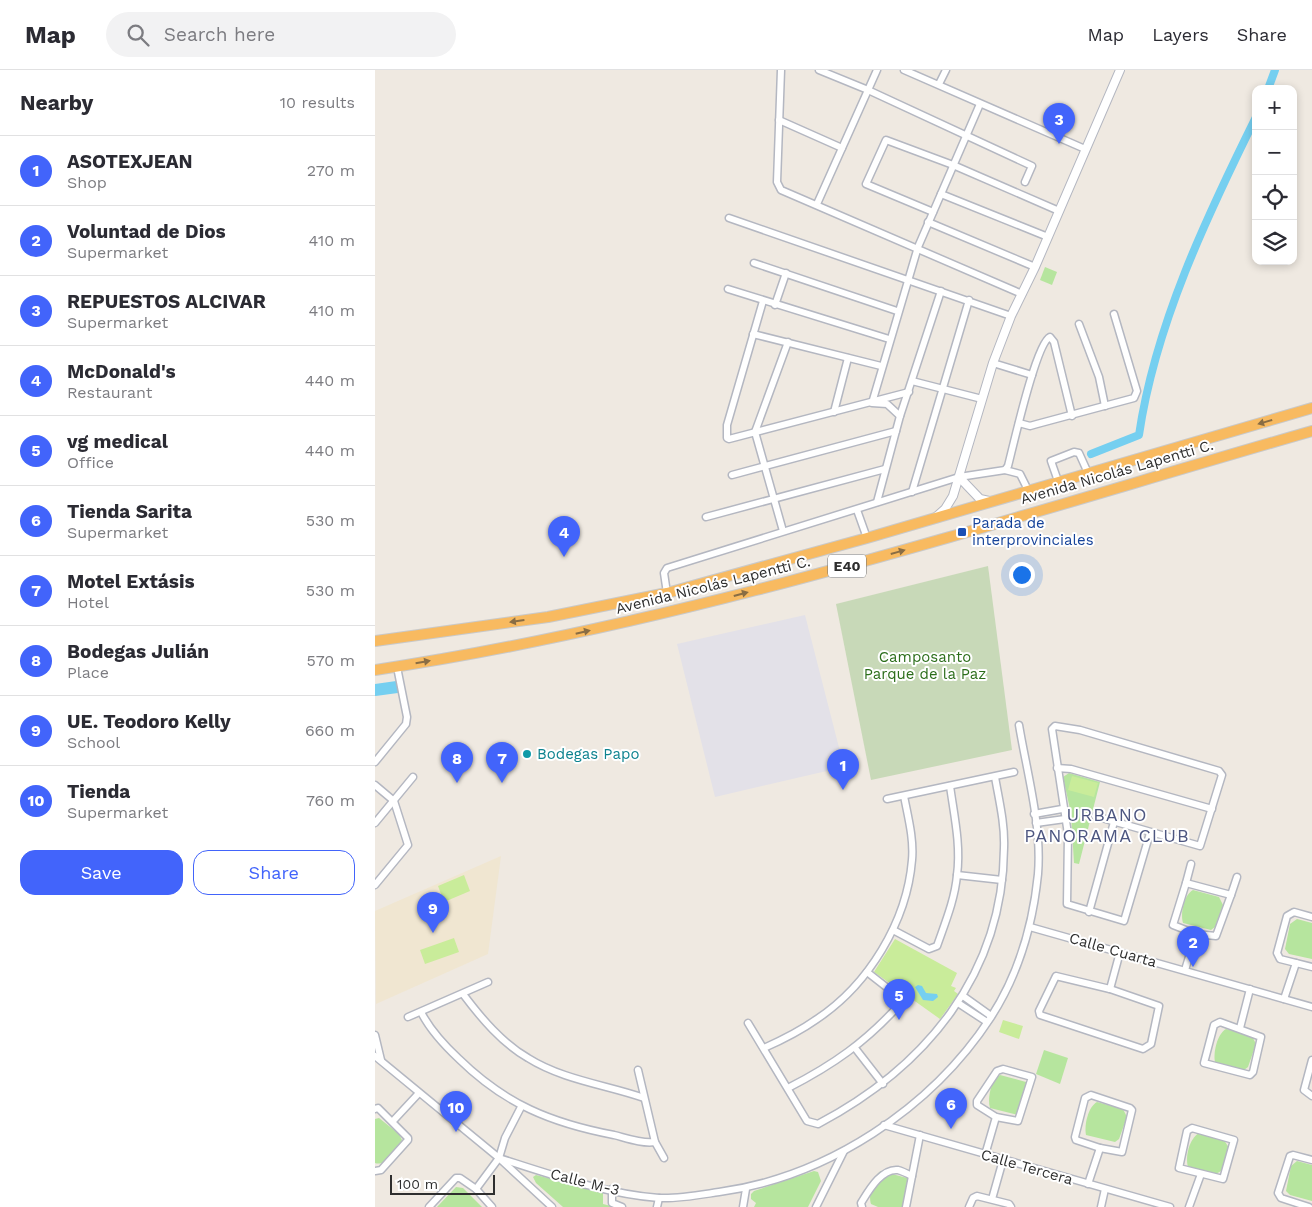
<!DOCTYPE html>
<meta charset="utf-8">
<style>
:root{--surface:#fff;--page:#f2f2f3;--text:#2b2b33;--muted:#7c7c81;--line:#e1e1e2;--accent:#4264fb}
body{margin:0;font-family:"Work Sans",sans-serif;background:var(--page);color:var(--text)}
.controls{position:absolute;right:15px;top:15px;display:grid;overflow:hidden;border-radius:10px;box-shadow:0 2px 8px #0003}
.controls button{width:45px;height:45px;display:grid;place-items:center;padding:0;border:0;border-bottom:1px solid var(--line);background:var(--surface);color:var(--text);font:25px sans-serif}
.scale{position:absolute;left:15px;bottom:12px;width:105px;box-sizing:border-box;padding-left:5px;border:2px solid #2e2e2e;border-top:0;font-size:14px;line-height:18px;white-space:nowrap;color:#2e2e2e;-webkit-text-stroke:4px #fff;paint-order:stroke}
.you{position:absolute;left:646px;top:504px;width:18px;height:18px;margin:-12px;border:4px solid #fff;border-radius:50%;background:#1a73e8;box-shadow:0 0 0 8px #1a73e833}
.badge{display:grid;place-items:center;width:32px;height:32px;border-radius:50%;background:var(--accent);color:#fff;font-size:16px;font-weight:700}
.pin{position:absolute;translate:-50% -41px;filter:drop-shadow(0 1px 2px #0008)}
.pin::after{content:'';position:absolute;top:26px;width:18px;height:15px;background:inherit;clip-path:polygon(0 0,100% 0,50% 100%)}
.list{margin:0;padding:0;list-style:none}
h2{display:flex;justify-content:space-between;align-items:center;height:65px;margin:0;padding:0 20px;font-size:21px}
h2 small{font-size:16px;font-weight:400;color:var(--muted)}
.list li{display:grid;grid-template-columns:32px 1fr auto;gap:15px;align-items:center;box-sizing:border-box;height:70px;padding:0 20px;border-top:1px solid var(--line)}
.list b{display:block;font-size:19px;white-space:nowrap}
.list p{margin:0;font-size:16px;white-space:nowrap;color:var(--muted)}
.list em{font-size:16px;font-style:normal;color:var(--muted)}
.actions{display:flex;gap:10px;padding:15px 20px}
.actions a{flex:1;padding:11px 0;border:1px solid var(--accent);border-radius:15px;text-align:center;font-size:18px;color:var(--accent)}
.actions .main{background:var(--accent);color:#fff}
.icon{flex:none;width:28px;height:28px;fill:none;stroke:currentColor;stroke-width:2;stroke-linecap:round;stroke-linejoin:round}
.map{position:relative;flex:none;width:937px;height:1137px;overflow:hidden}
header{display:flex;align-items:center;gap:30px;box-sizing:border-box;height:70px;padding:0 25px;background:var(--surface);border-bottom:1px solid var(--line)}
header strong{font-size:24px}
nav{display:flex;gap:28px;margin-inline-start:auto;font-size:18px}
.search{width:350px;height:45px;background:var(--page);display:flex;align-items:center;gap:12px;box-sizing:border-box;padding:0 18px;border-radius:28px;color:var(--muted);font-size:19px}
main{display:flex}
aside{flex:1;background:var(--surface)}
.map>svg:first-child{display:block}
</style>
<header>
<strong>Map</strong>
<div class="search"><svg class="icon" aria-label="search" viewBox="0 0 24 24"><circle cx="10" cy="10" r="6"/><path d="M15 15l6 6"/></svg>Search here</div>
<nav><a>Map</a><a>Layers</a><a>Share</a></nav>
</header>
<main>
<aside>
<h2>Nearby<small>10 results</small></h2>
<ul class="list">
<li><span class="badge">1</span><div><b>ASOTEXJEAN</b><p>Shop</p></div><em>270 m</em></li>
<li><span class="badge">2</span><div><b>Voluntad de Dios</b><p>Supermarket</p></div><em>410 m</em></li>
<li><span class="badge">3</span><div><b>REPUESTOS ALCIVAR</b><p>Supermarket</p></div><em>410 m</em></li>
<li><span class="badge">4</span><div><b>McDonald's</b><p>Restaurant</p></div><em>440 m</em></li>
<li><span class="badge">5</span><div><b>vg medical</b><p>Office</p></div><em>440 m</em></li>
<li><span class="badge">6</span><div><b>Tienda Sarita</b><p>Supermarket</p></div><em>530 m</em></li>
<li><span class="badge">7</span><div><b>Motel Extásis</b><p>Hotel</p></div><em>530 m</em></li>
<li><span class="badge">8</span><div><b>Bodegas Julián</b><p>Place</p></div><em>570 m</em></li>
<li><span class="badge">9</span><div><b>UE. Teodoro Kelly</b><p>School</p></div><em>660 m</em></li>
<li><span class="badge">10</span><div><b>Tienda</b><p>Supermarket</p></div><em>760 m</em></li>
</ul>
<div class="actions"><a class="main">Save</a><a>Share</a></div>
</aside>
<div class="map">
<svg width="937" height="1137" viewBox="0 0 937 1137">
<rect width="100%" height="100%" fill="#efe9e1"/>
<polygon fill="#e3e1e8" points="430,545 469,697 340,727 302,574"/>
<polygon fill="#f0e6d1" points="126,786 113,884 1,934 0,841"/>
<g fill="#b6e59e">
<polygon points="670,197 682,202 677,215 665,210"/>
<polygon points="694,703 725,712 704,794 699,793 696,744 688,707"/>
<path d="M818,820L844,827L848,835L840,857L836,860L808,853C805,843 809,825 818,820Z"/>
<polygon points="922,849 937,853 937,889 914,884 910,879 915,854"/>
<path d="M851,959L877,966L881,974L873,997L869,1000L840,992C838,983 842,964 851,959Z"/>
<polygon points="669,980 693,988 685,1014 661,1004"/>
<path d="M625,1005L651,1012L653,1014L643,1045L615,1038C612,1028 616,1010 625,1005Z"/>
<path d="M722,1032L748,1039L752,1047L744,1069L740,1072L711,1065C709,1055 713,1037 722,1032Z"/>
<path d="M4,1048L24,1064L27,1070C24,1079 10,1097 0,1093V1049Z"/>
<path d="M824,1063L849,1070L854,1078L846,1101L841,1104L813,1097C810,1087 814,1069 824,1063Z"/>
<polygon points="922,1091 937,1095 937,1131 915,1125 911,1121 916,1096"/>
<polygon points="439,1101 443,1102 446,1111 433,1137 379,1137 381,1133 376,1129 376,1124 379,1121"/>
<path d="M506,1101L532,1108L534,1111L528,1137H503L496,1134C493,1125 497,1106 506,1101Z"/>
<polygon points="161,1105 228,1122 228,1134 240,1137 188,1137 161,1113 158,1107"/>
<polygon points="81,1117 88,1118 107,1137 62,1137"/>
</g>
<polygon fill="#c8d9b8" points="613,496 637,680 496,710 461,534"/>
<g fill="#c9ec9a">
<polygon points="697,706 723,713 719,727 693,720"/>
<polygon points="89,805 95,821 69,832 63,816"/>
<polygon points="79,868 84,882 50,894 45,880"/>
<polygon points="520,869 582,903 576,916 581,918 579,921 583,924 565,949 499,902"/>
<polygon points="628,950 648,956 644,969 624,962"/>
</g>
<polygon fill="#75cff0" points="543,915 547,916 551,923 562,924 563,927 558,931 548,930 540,917"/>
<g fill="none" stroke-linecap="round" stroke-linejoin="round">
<g stroke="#75cff0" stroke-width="8">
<polyline points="893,19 900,0"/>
<path d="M716,384L764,365C780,255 832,146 881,47"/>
</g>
<polyline stroke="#75cff0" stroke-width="12" points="0,620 22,617"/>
<defs>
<g id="minor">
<polyline points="406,0 402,112 406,120 647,224"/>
<polyline points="444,0 493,20 657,96 650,112"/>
<polyline points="529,0 710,79"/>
<polyline points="564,14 571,0"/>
<polyline points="404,50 467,78"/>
<polyline points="566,124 673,167"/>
<polyline points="442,134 502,0"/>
<polyline points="558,142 491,114 511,70 578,95 684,141"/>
<polyline points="354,148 636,246"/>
<polyline points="553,152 660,197"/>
<polyline points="379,193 522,241"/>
<polyline points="353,219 514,269"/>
<polyline points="388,231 352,355 352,368 354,369 534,322"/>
<polyline points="400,235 411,203"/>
<polyline points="704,254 724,307 730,336"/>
<polyline points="378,264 506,296"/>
<polyline points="618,293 657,305"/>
<polyline points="537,311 607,329"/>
<polyline points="459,342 473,288"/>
<polyline points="525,346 512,334 497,333 543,177 605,34"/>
<polyline points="644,353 655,356 662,354 759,328 762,321 739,244"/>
<polyline points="630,400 645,404 653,420"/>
<polyline points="357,405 521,361"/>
<polyline points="683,411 676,391 699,382 704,383 713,403"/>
<polyline points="537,422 594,230"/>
<polyline points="502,432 525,346 566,221"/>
<polyline points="482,440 492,468"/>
<polyline points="331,447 510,399"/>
<polyline points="408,461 380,362 413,272"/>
<path d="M292,523L289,503L292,498L584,407L630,400L633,396C638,377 661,273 675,267L679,272L697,346"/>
<polyline points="0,692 31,654 32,647 22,597"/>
<polyline points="682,698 696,699 837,739"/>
<polyline points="0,715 19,731 33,775 0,815"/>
<polyline points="512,729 639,702"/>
<polyline points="659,744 687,739"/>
<polyline points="720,746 825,776 847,705 844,701 705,660 680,656 677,659 693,764 692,834 749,851 775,763"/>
<polyline points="0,753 38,707"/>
<polyline points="661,753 690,749"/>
<polyline points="582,805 627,810"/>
<polygon points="811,813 856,825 841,866 821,864 798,855"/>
<polyline points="811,813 816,794"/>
<polyline points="856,825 862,807"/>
<polyline points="714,842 739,752"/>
<polyline points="937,847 919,842 912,846 902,883 905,889 937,897"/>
<polyline points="655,857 937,937"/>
<path d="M518,860L554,879L562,876C570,853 580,829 582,805C586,775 579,745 575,716"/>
<polyline points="810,900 821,864"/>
<polygon points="681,906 735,919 784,936 776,974 768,979 665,945 664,941"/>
<polyline points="735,919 745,882"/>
<path d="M88,924C106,948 127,973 153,988C188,1010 232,1015 269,1028"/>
<polyline points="588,926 616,946"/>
<polyline points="909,929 921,893"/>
<polyline points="583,933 612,952"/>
<path d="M46,942C55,960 69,975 84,989C130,1034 176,1053 239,1065C251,1068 267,1074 280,1072"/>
<polyline points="33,947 113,912"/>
<polygon points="845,952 886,967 878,1002 875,1005 829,993 839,955"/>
<path d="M373,953L432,1051L443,1054C551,997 628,904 629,778C630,754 624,730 620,707"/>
<polyline points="865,958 875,919"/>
<polyline points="0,965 6,990"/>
<path d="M389,978C407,970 425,961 442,949C493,915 532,852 537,790C539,769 533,747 529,726"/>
<polyline points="480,978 508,1014"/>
<polyline points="0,986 124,1088 177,1137"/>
<polyline points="937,990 929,1020 937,1026"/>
<polygon points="628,999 657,1007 643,1051 621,1047 602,1035 602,1031 622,1001"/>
<polyline points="263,1000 280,1072 289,1088"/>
<path d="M413,1018C458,995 491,972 526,933L524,927L492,902"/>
<polygon points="716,1025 755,1038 757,1040 747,1082 725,1078 701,1070 700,1067 710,1028"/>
<polyline points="0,1039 3,1038 33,1068 33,1070 6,1100 0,1101"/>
<polyline points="18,1051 44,1023"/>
<polyline points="509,1055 795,1137"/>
<polygon points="817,1058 859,1070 848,1109 804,1098 812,1061"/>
<polyline points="610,1085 621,1047"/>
<path d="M124,1088C174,1104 231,1124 284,1128C303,1129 324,1125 344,1122C452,1107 556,1039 616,947C643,905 658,854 663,804C667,755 652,703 644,655"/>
<polyline points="713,1114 725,1078"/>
<polyline points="101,1119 124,1088 130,1068 146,1037"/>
<polyline points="237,1119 237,1133 247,1137"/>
<polyline points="617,1129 628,1090"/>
<polyline points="54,1137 81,1108 85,1108 101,1119 117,1137"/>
<polyline points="282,1137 284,1128"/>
<polyline points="368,1137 371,1119"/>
<polyline points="441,1137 469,1081"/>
<path d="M487,1137L486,1133C493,1122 506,1098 523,1100C527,1101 533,1104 537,1106"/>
<polyline points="531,1137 545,1065"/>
<polyline points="594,1137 598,1128 602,1126 634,1134 636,1137"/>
<polyline points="726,1137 730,1119"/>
<polyline points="814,1137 826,1104"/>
<polyline points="934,1137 906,1128 903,1123 915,1086 918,1085 937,1090"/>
</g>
<g id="tertiary">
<polyline points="584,407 605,429 614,431"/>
<polyline points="561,447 570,439 578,426 618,293 636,246 660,197 745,0"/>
</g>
<g id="trunk">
<polyline points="0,571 173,547 292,523 492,468 937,338"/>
<path d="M0,600C319,552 627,450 937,361"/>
</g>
</defs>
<use href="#minor" stroke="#b4b7c1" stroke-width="9"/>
<use href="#tertiary" stroke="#b4b7c1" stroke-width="10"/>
<use href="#trunk" stroke="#c9c9c9" stroke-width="12"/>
<use href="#minor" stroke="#fff" stroke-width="6"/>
<use href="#tertiary" stroke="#fff" stroke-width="8"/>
<use href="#trunk" stroke="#f8ba60" stroke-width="10"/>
</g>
<defs><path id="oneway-solid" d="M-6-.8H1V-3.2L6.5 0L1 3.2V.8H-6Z" transform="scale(1.25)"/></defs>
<g fill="#896d44">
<use href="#oneway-solid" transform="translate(890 352) rotate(164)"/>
<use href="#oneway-solid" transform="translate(523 482) rotate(-16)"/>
<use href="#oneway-solid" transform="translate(366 524) rotate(-15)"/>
<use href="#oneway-solid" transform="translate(142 551) rotate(172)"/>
<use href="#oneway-solid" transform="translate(208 562) rotate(-13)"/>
<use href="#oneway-solid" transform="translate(48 592) rotate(-10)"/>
</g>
<rect fill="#1a4fb4" stroke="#fff" stroke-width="2" x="582" y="457" width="10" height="10" rx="2.5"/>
<circle fill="#0f9aa8" stroke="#fff" stroke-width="2" cx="152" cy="684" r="5"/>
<g text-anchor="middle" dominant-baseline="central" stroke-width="4" stroke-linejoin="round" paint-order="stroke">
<rect fill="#fff" stroke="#6d6d6d" stroke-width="1" x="453" y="484.5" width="38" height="23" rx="4"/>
<g font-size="14" font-weight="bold" fill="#2e2e2e">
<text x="472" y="496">E40</text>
</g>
<g font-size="15" fill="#2e2e2e" stroke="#fff">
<text transform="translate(742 402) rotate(-16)">Avenida Nicolás Lapentti C.</text>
<text transform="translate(338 515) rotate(-14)">Avenida Nicolás Lapentti C.</text>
<text transform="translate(738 880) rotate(16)">Calle Cuarta</text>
<text transform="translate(652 1097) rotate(16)">Calle Tercera</text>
<text transform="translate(210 1112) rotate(14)">Calle M-3</text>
</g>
<g font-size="15" fill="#164399" stroke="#fff" text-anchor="start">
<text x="597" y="453">Parada de<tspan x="597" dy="17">interprovinciales</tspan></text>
</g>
<g font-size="15" fill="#2c6e1b" stroke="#fff">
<text x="550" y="587">Camposanto<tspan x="550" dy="17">Parque de la Paz</tspan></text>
</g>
<g font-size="15" fill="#0d838f" stroke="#fff" text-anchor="start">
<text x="162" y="684">Bodegas Papo</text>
</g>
<g font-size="18" letter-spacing="1" fill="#4d5680" stroke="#fff">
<text x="732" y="744">URBANO<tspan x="732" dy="21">PANORAMA CLUB</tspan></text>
</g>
</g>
</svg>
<div class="controls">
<button>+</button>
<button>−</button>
<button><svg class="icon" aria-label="locate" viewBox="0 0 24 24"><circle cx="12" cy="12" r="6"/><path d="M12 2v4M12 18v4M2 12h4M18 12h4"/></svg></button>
<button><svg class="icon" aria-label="layers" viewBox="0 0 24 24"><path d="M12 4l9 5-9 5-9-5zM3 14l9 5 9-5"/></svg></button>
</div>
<div class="scale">100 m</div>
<div class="you"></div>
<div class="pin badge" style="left:468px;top:720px">1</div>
<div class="pin badge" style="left:818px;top:897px">2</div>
<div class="pin badge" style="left:684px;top:74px">3</div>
<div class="pin badge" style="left:189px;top:487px">4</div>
<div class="pin badge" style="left:524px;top:950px">5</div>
<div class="pin badge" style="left:576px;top:1059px">6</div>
<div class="pin badge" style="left:127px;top:713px">7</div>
<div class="pin badge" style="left:82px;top:713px">8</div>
<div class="pin badge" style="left:58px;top:863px">9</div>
<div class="pin badge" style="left:81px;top:1062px">10</div>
</div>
</main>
